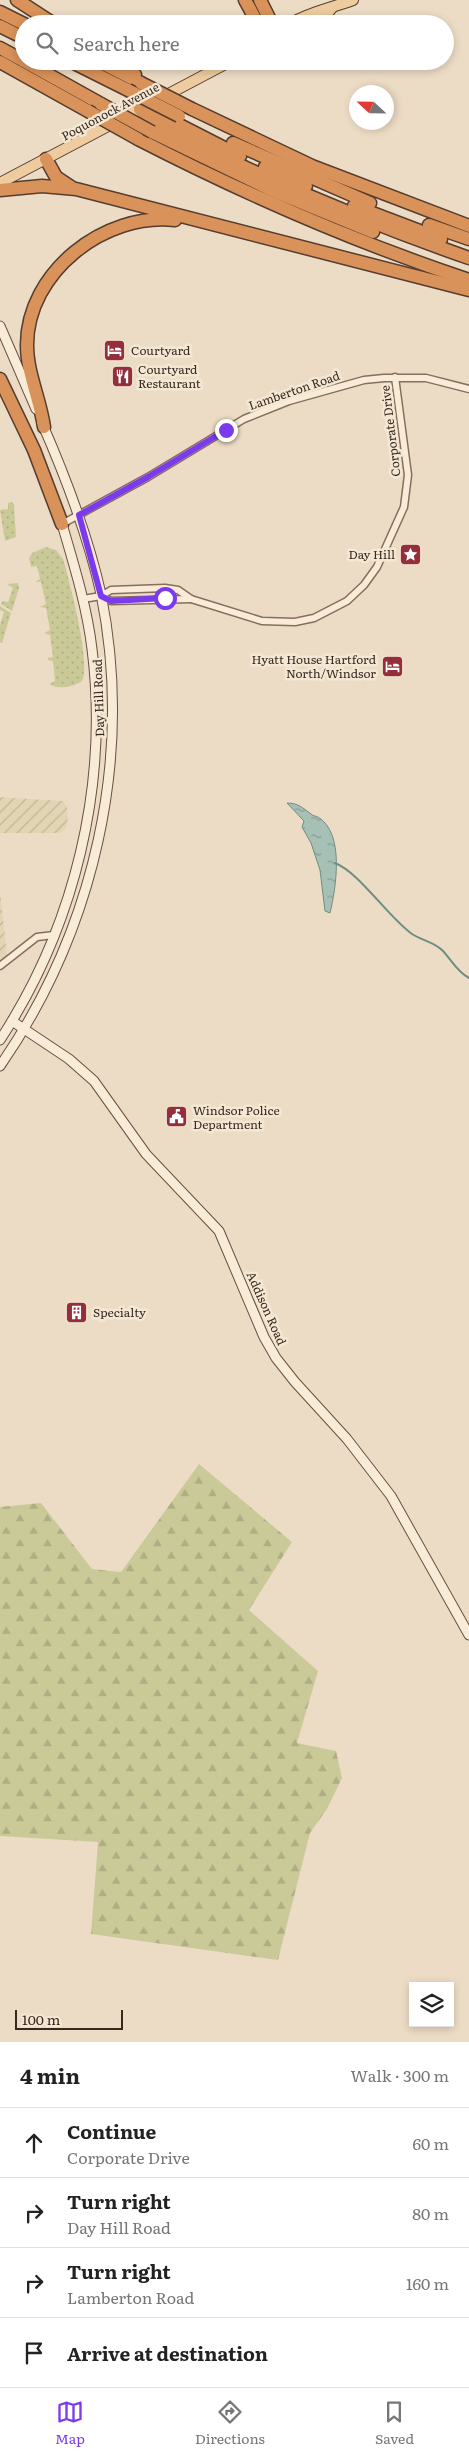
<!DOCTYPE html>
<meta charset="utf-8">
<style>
:root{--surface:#fff;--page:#f2f2f2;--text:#222;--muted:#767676;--line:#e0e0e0;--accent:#7c3aed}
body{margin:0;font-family:Literata,serif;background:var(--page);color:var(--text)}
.controls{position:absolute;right:15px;bottom:15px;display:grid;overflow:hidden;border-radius:0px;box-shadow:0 2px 8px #0003}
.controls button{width:45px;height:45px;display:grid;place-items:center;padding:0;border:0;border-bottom:1px solid var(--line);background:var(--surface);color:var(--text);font:25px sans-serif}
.compass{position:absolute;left:349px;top:85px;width:45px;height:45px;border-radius:50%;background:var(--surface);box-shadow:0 2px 8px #0003;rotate:292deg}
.scale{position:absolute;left:15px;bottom:12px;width:108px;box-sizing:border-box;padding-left:5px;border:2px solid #38281f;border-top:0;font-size:14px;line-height:18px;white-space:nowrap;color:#38281f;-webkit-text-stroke:4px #f4e8d4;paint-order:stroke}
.stop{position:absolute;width:15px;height:15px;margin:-11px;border:4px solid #7c3aed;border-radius:50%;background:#fff}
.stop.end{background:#7c3aed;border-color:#fff;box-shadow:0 1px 5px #0008}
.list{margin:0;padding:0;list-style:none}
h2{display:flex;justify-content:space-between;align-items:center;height:65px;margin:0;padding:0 20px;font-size:21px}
h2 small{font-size:16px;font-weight:400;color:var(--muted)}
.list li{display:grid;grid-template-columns:32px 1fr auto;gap:15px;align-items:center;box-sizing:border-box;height:70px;padding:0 20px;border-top:1px solid var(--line)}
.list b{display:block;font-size:19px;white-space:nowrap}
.list p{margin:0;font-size:16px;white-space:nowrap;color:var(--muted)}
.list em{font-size:16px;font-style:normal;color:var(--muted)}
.icon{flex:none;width:28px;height:28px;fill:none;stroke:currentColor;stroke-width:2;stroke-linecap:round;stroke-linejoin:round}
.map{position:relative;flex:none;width:469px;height:2042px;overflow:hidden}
.search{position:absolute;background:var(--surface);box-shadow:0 2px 8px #0003;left:15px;right:15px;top:15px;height:55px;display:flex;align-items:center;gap:12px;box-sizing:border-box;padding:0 18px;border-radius:28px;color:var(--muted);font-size:19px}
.sheet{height:345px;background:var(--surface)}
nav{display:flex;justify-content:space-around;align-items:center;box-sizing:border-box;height:70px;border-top:1px solid var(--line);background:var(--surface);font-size:14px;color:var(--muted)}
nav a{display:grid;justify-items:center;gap:2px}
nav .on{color:var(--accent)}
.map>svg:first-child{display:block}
</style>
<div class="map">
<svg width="469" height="2042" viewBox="0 0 469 2042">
<defs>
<pattern id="farmland-furrows" width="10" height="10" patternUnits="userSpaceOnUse" patternTransform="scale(1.25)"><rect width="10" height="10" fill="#e2d5b3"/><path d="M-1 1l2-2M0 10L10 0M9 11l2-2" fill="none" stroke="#c3b79a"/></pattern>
<pattern id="grass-dots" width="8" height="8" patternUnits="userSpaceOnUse" patternTransform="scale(1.25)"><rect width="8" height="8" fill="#caca99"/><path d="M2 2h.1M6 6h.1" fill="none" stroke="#aeae83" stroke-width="1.8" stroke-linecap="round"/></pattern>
<pattern id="forest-firs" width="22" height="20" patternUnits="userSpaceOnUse" patternTransform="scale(1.25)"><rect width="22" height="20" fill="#caca99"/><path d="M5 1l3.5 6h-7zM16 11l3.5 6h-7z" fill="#aeae83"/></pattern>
<pattern id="water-ripples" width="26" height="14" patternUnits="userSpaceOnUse" patternTransform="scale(1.25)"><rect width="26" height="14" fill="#a7c0b6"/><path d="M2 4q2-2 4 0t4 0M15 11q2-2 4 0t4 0" fill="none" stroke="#899c93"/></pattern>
</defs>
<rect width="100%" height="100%" fill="#eddcc5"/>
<g fill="url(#farmland-furrows)">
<polygon points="0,797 63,801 67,807 68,817 66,828 60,833 0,833"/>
<polygon points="0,891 7,956 0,962"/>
</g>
<g fill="url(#grass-dots)">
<polygon points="12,502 14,505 16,537 5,541 0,510 8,509 8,503"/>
<path d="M46,547L56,550L63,559C69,579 92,666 82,681C74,687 58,690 49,684L55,681L53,661L48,660V658L53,657L50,635L44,633L50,630L46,608L40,607L46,604L41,582H35L40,579L37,566L31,567L29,558L32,553Z"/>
<polygon points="18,583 19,588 12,611 1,604 3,601 8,602 13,588 7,584"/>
<polygon points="0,606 11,613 2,643 0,642 0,625 4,612 0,610"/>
</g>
<polygon fill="url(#forest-firs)" points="199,1464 292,1542 249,1610 318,1671 297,1743 336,1751 342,1778 327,1809 310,1833 278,1960 91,1934 98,1842 0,1836 0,1507 41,1503 92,1569 121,1572"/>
<path fill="url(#water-ripples)" stroke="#6e8e82" d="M287,803C298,803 303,808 311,814C313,816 316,816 318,817C345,833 336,888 330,913L325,911L320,870L311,843L302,827L304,821Z"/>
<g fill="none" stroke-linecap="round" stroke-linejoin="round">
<path stroke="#6e8e82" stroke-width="2" d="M335,863C360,873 387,916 412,934C421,940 434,942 442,950C451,959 457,972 469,978"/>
<defs>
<g id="street">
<polyline points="62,524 148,477 244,419 289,401 364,380 384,378 426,378 469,389"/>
<polyline points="101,596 111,601 191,599"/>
<polyline points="83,599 101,596 111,590 165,588 178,590 191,599 262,621 295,622 314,618 347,601 364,585 377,567 404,507 408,475 395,377"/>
<polyline points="0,966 37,937 54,935"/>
</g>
<g id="secondary">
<polyline points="0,326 36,409"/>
<polyline points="12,1021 69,1059 94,1081 146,1154 219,1231 264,1337 276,1358 295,1382 347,1439 391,1496 469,1635"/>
<path d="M0,1040C75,926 109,784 92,649C87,607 74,565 62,524"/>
<path d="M0,1066C94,930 134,758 101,594C88,535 66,478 42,423"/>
</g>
<g id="primary">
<path d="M289,24C310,12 331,8 353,0"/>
<polyline points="318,24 332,8"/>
<polyline points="161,98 231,61"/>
<polyline points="0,183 146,106"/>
</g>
<g id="highway">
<polyline points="17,0 54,24"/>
<polyline points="245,0 258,24"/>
<polyline points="260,0 272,24"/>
<polyline points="0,12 24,24"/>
<polyline points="0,26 24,38"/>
<polyline points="0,48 24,61"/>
<polyline points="24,61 101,104"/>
<polyline points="70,61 128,90"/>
<polyline points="98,61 141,83"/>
<polyline points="118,61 135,75"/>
<polyline points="0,62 88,111"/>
<path d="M140,109L149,120L167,130C265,179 365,222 469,258"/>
<polyline points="140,109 154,112 240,156"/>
<polyline points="192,109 312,166 469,226"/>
<polyline points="152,132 278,193 373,232"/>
<path d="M138,139C245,194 355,242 469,280"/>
<polyline points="233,143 370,203"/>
<polyline points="46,159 56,177 71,187"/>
<polyline points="265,167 306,186"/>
<polyline points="0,190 42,186 76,189 469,290"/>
<polyline points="354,206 441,239"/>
<polyline points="429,225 469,239"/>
<polyline points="0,379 34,450 62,524"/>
<path d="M44,427C40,399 27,373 27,345C27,272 105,212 175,220"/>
</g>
</defs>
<use href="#street" stroke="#876e5c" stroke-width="9"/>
<use href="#secondary" stroke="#694f3f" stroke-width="11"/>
<use href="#primary" stroke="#553d30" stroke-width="12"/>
<use href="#highway" stroke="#553d30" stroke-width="15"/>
<use href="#street" stroke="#f8ebd8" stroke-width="6"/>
<use href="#secondary" stroke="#f8ebd8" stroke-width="9"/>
<use href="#primary" stroke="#eecc9f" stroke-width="10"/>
<use href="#highway" stroke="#d99259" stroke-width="12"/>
<defs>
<g id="highway-bridge">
<polyline points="141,83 192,109"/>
<polyline points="128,90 179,116"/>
<polyline points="101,104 152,132"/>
<polyline points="88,111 138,139"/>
</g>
</defs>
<use href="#highway-bridge" stroke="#553d30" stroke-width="15" stroke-linecap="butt"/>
<use href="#highway-bridge" stroke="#d99259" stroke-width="12"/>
</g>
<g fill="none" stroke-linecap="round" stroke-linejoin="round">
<polyline stroke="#7c3aed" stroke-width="6" points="165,598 111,601 101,596 79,515 148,477 226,430"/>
</g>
<defs>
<symbol id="hotel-square" viewBox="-11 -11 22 22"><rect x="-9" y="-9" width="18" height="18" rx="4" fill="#942e3a" stroke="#f4e8d4"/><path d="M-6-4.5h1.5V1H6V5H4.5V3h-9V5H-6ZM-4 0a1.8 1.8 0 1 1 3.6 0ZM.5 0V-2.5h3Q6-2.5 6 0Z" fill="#fff"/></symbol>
<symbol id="restaurant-square" viewBox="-11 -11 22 22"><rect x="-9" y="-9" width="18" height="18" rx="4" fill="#942e3a" stroke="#f4e8d4"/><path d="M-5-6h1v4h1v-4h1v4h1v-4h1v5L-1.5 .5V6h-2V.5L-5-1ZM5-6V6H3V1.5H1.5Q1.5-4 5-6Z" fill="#fff"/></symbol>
<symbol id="sight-square" viewBox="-11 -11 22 22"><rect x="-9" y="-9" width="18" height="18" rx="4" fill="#942e3a" stroke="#f4e8d4"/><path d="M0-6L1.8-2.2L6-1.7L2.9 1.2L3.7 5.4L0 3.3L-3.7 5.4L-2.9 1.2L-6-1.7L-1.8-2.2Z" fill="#fff"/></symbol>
<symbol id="civic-square" viewBox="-11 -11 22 22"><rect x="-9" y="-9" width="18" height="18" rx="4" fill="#942e3a" stroke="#f4e8d4"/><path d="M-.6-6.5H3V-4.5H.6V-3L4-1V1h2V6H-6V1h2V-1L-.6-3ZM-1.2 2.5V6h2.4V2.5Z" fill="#fff"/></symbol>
<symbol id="building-square" viewBox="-11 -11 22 22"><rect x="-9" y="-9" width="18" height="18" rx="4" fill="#942e3a" stroke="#f4e8d4"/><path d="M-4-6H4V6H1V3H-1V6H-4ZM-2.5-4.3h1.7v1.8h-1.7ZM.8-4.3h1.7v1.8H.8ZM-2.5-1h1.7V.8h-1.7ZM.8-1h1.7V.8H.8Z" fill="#fff"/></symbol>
</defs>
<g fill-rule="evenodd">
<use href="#hotel-square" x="102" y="338" width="25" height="25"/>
<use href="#restaurant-square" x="110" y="364" width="25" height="25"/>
<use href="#sight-square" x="398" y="542" width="25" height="25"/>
<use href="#hotel-square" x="380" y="654" width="25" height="25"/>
<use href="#civic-square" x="164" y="1104" width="25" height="25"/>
<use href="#building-square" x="64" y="1300" width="25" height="25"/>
</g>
<g text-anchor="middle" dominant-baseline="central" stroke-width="5" stroke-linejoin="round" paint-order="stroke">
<g font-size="12" fill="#38281f" stroke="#f4e8d4">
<text transform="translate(110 111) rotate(-28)">Poquonock Avenue</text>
<text transform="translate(294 390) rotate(-19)">Lamberton Road</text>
<text transform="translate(390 431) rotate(-97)">Corporate Drive</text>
<text transform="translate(98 698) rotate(-92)">Day Hill Road</text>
<text transform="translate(267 1308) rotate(66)">Addison Road</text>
</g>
<g font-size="12" fill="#38281f" stroke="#f4e8d4" text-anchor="start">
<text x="131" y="350">Courtyard</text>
<text x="138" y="369">Courtyard<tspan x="138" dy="14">Restaurant</tspan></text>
<text x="395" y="554" text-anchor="end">Day Hill</text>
<text x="376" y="659" text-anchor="end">Hyatt House Hartford<tspan x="376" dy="14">North/Windsor</tspan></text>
<text x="193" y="1110">Windsor Police<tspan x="193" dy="14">Department</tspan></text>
<text x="93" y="1312">Specialty</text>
</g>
</g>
</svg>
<div class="controls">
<button><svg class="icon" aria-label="layers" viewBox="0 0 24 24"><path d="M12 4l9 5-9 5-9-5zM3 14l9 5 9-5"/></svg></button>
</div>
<svg class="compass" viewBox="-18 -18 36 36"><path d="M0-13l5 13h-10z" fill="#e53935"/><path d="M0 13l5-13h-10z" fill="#767676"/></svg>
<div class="scale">100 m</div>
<div class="stop" style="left:165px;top:598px"></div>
<div class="stop end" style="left:226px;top:430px"></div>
<div class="search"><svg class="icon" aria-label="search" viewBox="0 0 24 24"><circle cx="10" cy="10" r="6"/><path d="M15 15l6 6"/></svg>Search here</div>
</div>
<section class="sheet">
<h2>4 min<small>Walk · 300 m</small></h2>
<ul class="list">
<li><svg class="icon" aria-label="ahead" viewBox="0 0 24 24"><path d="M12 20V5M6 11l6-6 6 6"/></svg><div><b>Continue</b><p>Corporate Drive</p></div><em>60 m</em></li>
<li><svg class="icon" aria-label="right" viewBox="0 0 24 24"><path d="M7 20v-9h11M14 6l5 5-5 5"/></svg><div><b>Turn right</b><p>Day Hill Road</p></div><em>80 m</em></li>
<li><svg class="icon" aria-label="right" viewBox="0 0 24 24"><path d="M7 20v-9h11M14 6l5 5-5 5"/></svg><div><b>Turn right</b><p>Lamberton Road</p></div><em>160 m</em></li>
<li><svg class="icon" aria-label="arrive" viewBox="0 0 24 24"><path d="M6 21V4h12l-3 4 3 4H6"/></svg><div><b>Arrive at destination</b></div></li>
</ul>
</section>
<nav>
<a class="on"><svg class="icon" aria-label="map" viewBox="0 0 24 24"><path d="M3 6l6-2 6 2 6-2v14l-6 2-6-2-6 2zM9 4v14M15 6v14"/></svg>Map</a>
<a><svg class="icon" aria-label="directions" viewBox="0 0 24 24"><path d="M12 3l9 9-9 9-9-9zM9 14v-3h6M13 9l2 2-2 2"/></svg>Directions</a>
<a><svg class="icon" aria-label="saved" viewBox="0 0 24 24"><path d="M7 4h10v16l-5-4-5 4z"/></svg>Saved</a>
</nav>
